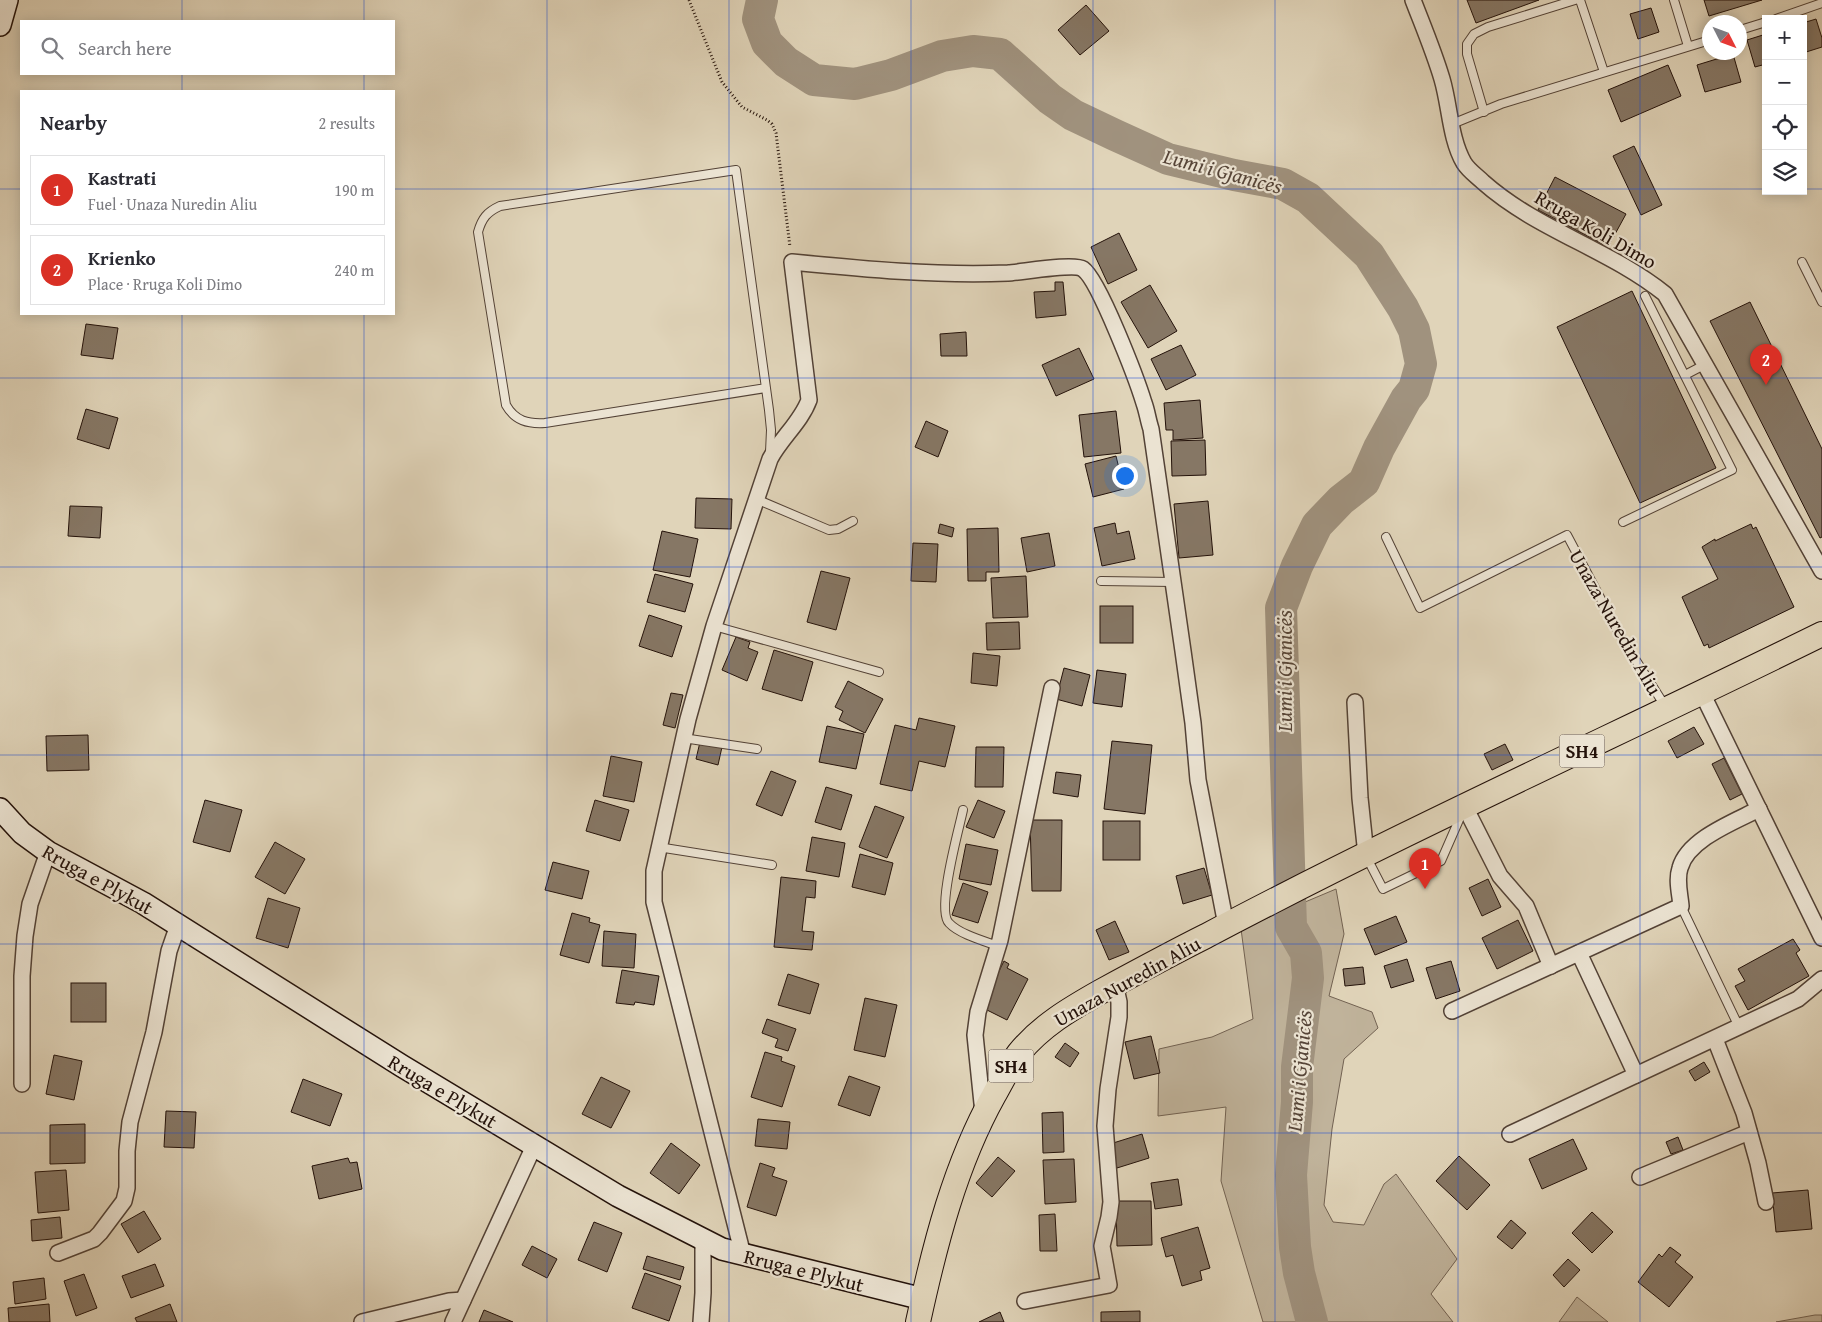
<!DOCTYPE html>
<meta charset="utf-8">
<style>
:root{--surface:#fff;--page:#f2f2f3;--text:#2b2b33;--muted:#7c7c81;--line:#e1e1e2;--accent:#d93025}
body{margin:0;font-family:"Gentium Book Plus",serif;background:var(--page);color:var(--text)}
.controls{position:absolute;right:15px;top:15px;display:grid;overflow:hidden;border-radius:0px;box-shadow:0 2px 12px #0003}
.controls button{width:45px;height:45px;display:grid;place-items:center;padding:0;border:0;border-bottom:1px solid var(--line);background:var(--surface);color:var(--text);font:25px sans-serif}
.compass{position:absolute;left:1702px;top:15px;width:45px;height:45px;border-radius:50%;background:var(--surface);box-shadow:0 2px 12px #0003;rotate:132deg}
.you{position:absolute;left:1124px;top:475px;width:18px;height:18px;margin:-12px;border:4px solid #fff;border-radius:50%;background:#1a73e8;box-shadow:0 0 0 8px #1a73e833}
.badge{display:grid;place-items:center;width:32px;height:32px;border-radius:50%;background:var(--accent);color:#fff;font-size:16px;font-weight:700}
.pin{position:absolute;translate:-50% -41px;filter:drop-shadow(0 1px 2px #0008)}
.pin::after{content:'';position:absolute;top:26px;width:18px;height:15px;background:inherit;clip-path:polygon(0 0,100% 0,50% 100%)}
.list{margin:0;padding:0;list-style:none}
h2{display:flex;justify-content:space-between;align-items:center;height:65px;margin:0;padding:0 20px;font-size:21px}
h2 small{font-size:16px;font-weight:400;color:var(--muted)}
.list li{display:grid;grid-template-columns:32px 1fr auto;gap:15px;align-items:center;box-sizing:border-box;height:70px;margin:0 10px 10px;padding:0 10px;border:1px solid var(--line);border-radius:0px}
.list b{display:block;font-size:19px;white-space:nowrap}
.list p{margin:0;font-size:16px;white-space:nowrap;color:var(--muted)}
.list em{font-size:16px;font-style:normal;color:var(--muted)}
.icon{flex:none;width:28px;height:28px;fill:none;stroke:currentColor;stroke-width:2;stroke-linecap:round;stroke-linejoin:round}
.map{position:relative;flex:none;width:1822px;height:1322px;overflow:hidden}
.search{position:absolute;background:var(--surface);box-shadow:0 2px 12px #0003;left:20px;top:20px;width:375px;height:55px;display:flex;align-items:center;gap:12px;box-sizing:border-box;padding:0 18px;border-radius:0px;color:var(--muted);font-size:19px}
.panel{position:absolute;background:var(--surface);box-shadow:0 2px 12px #0003;left:20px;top:90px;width:375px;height:225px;border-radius:0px}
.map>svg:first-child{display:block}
</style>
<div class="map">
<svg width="1822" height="1322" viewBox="0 0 1822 1322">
<rect width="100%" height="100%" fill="#e0d4b9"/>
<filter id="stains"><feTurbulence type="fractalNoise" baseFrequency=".004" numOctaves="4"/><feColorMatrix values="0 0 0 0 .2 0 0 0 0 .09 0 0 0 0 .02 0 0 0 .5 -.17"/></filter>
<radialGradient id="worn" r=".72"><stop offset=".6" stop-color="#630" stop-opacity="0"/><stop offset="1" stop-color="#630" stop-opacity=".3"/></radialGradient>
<g fill="#c0b39b" stroke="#726252">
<polygon points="1336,889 1344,934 1329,996 1372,1012 1378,1028 1344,1059 1332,1129 1324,1205 1333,1222 1364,1225 1384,1184 1396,1174 1457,1259 1431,1294 1453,1322 1263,1322 1221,1181 1226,1107 1158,1116 1159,1049 1212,1037 1253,1019 1241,929"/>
<polygon points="1577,1297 1608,1322 1559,1322"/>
<polygon points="1815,1315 1822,1315 1822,1322 1776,1322"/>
</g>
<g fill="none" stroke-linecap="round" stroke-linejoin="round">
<polyline stroke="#a0927e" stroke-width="32" points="762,0 758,19 767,43 786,62 814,80 855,84 891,75 942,56 973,51 1000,54 1050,99 1073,115 1115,135 1168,159 1234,175 1283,184 1308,198 1369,255 1403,308 1414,330 1421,364 1414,389 1406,399 1379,448 1364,482 1341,500 1317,525 1297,566 1281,608 1291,927 1306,953 1308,978 1297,1067 1297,1102 1291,1175 1295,1247 1299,1273 1312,1322"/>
</g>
<g fill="#867765" stroke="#24120a">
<polygon points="1467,0 1539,0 1476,23"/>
<polygon points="1704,0 1762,0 1709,16"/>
<polygon points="1086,5 1109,31 1080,55 1058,30"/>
<polygon points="1651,8 1659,32 1638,39 1630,14"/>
<polygon points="1816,19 1822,38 1822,47 1803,53 1803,23"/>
<polygon points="1766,34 1766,64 1755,67 1747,40"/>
<polygon points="1733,54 1741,82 1705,92 1697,65"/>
<polygon points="1668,65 1681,96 1621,122 1608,90"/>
<polygon points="1634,146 1662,205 1641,215 1613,156"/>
<polygon points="1555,177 1626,214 1608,247 1538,210"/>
<polygon points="1119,233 1137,270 1108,284 1091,247"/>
<polygon points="1055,282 1063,282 1066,315 1036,318 1034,292 1055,291"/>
<polygon points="1150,285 1177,331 1148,348 1121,302"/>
<polygon points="1632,291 1716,468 1640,503 1557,327"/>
<polygon points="1750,302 1822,449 1822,537 1820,538 1710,321"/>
<polygon points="86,324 118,328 113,359 81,355"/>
<polygon points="966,332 967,356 941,356 940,334"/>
<polygon points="1181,345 1196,375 1166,390 1151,359"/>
<polygon points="1079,348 1094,379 1056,396 1042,365"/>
<polygon points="1200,400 1203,438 1173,440 1173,430 1166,430 1164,403"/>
<polygon points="86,409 118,418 109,449 77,439"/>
<polygon points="1116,411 1121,453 1084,457 1079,415"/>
<polygon points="926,421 948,431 938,457 915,447"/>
<polygon points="1205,440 1206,475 1172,476 1171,441"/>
<polygon points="1116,456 1124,489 1093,497 1085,464"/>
<polygon points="696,498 732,499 731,529 695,528"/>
<polygon points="1208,501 1213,555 1179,558 1174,504"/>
<polygon points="70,506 102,507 100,538 68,536"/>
<polygon points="1115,523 1117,534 1129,531 1135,559 1102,566 1094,528"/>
<polygon points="940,524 954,528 952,537 938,533"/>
<polygon points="1751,524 1753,529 1756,527 1794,607 1709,648 1708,644 1704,646 1682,597 1718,579 1702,547 1715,539 1715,541"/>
<polygon points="998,528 999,572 986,572 986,581 968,581 967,529"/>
<polygon points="662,531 698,539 690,577 653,570"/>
<polygon points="1049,533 1055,566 1027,572 1021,538"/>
<polygon points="913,543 938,544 936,582 911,581"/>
<polygon points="821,571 850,578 836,630 807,622"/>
<polygon points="655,574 693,584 685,612 647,602"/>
<polygon points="1026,576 1028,617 993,618 991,578"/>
<rect x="1100" y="606" width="33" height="37"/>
<polygon points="649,615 682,626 672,657 639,646"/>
<polygon points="1019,622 1020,649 987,650 986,623"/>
<polygon points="736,637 750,642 748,648 758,652 747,681 722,670"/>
<polygon points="774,650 813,662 802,701 762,689"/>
<polygon points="973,653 1000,656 997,686 971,683"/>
<polygon points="1064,668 1090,675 1082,706 1056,699"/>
<polygon points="1097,670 1126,674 1122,707 1093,703"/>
<polygon points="848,681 883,699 865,733 839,720 843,711 835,707"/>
<polygon points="671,693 683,695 675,728 663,725"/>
<polygon points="919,718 955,726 945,767 919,761 912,791 880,784 895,725 916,730"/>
<polygon points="827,726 864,734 856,769 819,762"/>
<polygon points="1694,727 1704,744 1677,758 1668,741"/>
<polygon points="88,735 89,770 47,771 46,736"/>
<polygon points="1112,741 1152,745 1145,814 1104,809"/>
<polygon points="700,742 722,747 718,765 696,759"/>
<polygon points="1505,744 1513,760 1492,770 1484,754"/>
<polygon points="976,747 1004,747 1003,787 975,787"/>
<polygon points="611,756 642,762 634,802 603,796"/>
<polygon points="1724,758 1742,794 1730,800 1712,764"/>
<polygon points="771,771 796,781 782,816 756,805"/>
<polygon points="1056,772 1081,775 1078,797 1053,793"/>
<polygon points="826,787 852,795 841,830 815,822"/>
<polygon points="205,800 242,810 230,852 193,842"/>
<polygon points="595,800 629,810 620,841 586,831"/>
<polygon points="978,800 1005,811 994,838 966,827"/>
<polygon points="875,806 904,817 887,858 859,847"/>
<polygon points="1030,820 1062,820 1061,891 1032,891"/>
<rect x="1103" y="821" width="37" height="39"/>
<polygon points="812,837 845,843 839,877 806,871"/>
<polygon points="275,842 305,859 285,894 255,877"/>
<polygon points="966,844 998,850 991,885 959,879"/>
<polygon points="860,854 893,863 885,895 852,887"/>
<polygon points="553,862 589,871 582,899 545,890"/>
<polygon points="1204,868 1212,895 1183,904 1176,876"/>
<polygon points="781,877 816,881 815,898 806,897 802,931 814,932 812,950 774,947"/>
<polygon points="1488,879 1501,907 1482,916 1469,888"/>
<polygon points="963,883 988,892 978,923 952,915"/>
<polygon points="268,898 300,908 288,948 256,938"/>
<polygon points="572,913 590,918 589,922 600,925 589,963 560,955"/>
<polygon points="1396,916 1407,942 1375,955 1364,929"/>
<polygon points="1518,920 1533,951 1497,969 1482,938"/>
<polygon points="1115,921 1129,952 1109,960 1096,930"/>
<polygon points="604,931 636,934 634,968 602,966"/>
<polygon points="1793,939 1800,950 1796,953 1809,976 1748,1010 1735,986 1745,981 1738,969"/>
<polygon points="1407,959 1414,981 1391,988 1384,966"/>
<polygon points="1004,961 1009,964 1007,968 1028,979 1007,1020 981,1007"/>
<polygon points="1451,961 1460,991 1436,999 1426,968"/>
<polygon points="1363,967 1365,984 1345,986 1343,969"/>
<polygon points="622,970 659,976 654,1005 635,1002 634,1005 616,1003"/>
<polygon points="788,974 819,984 810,1014 778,1005"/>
<rect x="71" y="983" width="35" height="39"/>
<polygon points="865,998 897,1005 885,1057 854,1050"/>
<polygon points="767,1019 796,1029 788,1051 775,1047 778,1039 762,1033"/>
<polygon points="1151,1036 1160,1073 1134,1079 1125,1042"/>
<polygon points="1065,1043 1079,1053 1070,1067 1055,1057"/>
<polygon points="765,1052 782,1057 781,1061 795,1066 782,1107 751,1097"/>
<polygon points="54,1055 82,1061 74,1100 46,1094"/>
<polygon points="1704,1062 1710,1072 1695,1081 1689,1071"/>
<polygon points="849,1076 880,1087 870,1116 838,1105"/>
<polygon points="601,1077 630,1091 611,1128 582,1114"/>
<polygon points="303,1079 342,1094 330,1126 291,1112"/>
<polygon points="166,1111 196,1112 194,1148 164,1147"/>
<polygon points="1063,1112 1064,1152 1043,1153 1042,1113"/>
<polygon points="758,1119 790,1122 787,1149 755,1146"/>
<polygon points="85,1124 85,1163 50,1164 50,1125"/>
<polygon points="1142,1134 1149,1158 1117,1168 1110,1144"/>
<polygon points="1678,1137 1683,1150 1671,1154 1666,1142"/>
<polygon points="1573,1139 1587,1169 1542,1189 1529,1159"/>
<polygon points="671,1143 700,1165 679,1194 650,1173"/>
<polygon points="1459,1156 1490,1185 1467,1210 1436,1181"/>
<polygon points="998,1157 1015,1171 992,1197 976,1183"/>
<polygon points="348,1158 350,1163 357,1162 362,1189 319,1199 312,1166"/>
<polygon points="1074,1159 1076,1202 1045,1204 1043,1160"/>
<polygon points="760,1163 775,1168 772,1176 787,1181 776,1216 747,1207"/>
<polygon points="66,1170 69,1210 38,1213 35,1172"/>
<polygon points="1178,1179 1182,1205 1155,1209 1151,1183"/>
<polygon points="1808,1190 1812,1229 1776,1232 1772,1193"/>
<polygon points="1116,1201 1151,1201 1152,1245 1117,1246"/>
<polygon points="144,1211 161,1239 138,1253 121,1224"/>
<polygon points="1592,1212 1613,1232 1592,1253 1572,1233"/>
<polygon points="1055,1214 1057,1251 1040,1251 1039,1215"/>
<polygon points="60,1217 62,1238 32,1241 31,1220"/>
<polygon points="1511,1220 1526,1233 1512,1249 1497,1237"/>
<polygon points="594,1222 622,1233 607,1272 578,1260"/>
<polygon points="1198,1227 1210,1268 1200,1271 1202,1280 1182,1286 1173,1255 1166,1257 1161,1238"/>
<polygon points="532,1246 557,1259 547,1278 522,1265"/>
<polygon points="1670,1247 1681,1255 1675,1262 1693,1277 1669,1307 1638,1282 1659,1254 1662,1257"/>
<polygon points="647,1256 684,1267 680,1280 643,1269"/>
<polygon points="1568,1259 1580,1270 1564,1287 1553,1275"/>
<polygon points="155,1264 164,1286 131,1298 122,1276"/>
<polygon points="645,1273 681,1286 669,1321 632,1308"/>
<polygon points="84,1274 97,1308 76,1316 64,1281"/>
<polygon points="44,1278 46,1299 15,1304 13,1282"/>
<polygon points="49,1304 50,1322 9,1322 8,1308"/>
<polygon points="170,1304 177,1322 137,1322 135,1318"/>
<polygon points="484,1310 513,1322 479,1322"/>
<polygon points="1140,1311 1140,1322 1101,1322 1101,1312"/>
<polygon points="1000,1312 1004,1322 979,1322"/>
</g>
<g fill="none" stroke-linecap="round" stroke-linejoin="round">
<defs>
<g id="lane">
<polyline points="1580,0 1604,72"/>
<polyline points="1674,0 1688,46"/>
<polyline points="1776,19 1822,3"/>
<polyline points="1740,30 1766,22"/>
<polyline points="1484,112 1467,54 1467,44 1474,34 1488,27 1575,0"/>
<polyline points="1452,124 1501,104 1710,40"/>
<polyline points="1802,262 1822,302"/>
<polyline points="1685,375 1706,364"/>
<path d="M766,388L545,423C528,424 515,421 506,405L478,232C482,218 487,212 500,206L736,170L769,410L771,430L770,452"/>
<polyline points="756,499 829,530 838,529 853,521"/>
<polyline points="1623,522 1732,470 1645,296"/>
<polyline points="1386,537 1420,608 1567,535 1621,637 1665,706"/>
<polyline points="1101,581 1173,582"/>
<polyline points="714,626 879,672"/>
<polyline points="683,738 757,749"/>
<path d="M963,810C959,829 936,910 949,923C959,934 984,941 998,946"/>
<polyline points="658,847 772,865"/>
<polyline points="1366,856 1383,889 1441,861 1462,813"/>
<polyline points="1681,906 1739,1027"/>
</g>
<g id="street">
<path d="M1413,0C1423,26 1434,52 1442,79C1450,106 1450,139 1464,163C1469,171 1477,176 1483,182C1537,230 1609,249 1665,294L1822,571"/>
<polyline points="1702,693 1822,938"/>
<polyline points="1355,702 1360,798 1366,855"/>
<polyline points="1465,807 1500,876 1526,906 1551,966"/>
<polyline points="1579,953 1636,1075"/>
<path d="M1452,1011L1681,906C1680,894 1676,880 1680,868C1688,839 1734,822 1759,809"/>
<polyline points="1715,1039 1744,1113 1758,1163 1766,1202"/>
<polyline points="22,1084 22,976 25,936 30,904 48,852"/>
<polyline points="983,1113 975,1035 978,1012 1000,940 1052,688"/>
<polyline points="1510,1134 1798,999 1822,979"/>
<polyline points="1640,1177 1749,1132"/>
<polyline points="58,1253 94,1239 100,1233 124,1201 127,1188 127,1151 130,1122 154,1032 169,951 178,925"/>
<path d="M743,1255L654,902V871L688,719L714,626L770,459C781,438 801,422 809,400L792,262C864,269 936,276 1008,273C1023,272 1074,263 1083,269C1099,280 1137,380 1144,403C1147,411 1148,420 1151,429L1183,651L1193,723L1198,780L1226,925"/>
<polyline points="1025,1301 1109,1285 1102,1246 1109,1217 1111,1202 1105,1126 1108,1089 1119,1017 1119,1002 1115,984"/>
<polyline points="362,1322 449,1301 463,1300"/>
<polyline points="453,1322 534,1146"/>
<polyline points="701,1322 703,1293 703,1241"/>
</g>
<g id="secondary">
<polyline points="0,25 7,0"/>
<polyline points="0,809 22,833 48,852 143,903 402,1066 618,1196 722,1249 923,1299"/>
</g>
<path id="primary" d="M918,1322C935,1244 955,1165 994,1095C1002,1081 1009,1066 1019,1053C1041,1026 1070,1009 1100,992C1135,973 1170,954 1206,936C1408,829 1617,735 1822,634"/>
</defs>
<use href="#lane" stroke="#534236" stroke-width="10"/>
<use href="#street" stroke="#534236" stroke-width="18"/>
<use href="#secondary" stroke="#24120a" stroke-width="24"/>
<use href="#primary" stroke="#24120a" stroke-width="26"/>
<polyline stroke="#24120a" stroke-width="3" stroke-dasharray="1 2.5" stroke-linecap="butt" points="689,0 722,82 742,107 767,120 772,124 776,133 790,247"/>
<use href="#lane" stroke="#ebe3d2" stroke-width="8"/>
<use href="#street" stroke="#ebe3d2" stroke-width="15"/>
<use href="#secondary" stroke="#ebe3d2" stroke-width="21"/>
<use href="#primary" stroke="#e0d4b9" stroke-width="24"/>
</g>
<path fill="none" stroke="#1d4ed8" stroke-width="1" stroke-opacity="0.55" d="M182,0V21M364,0V21M547,0V1322M729,0V1322M911,0V1322M1093,0V1322M1275,0V1322M1458,0V1322M1640,0V1322M182,74V91M364,74V91M0,189H21M394,189H1766M1803,189H1822M182,314V1322M364,314V1322M0,378H1822M0,567H1822M0,755H1822M0,944H1822M0,1133H1822"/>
<g text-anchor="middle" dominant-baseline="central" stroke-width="4.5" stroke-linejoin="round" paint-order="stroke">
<g fill="#ebe3d2" stroke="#605146" stroke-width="1">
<rect x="1559.5" y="734.5" width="45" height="33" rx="4"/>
<rect x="988.5" y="1049.5" width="45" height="33" rx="4"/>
</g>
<g font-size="19" font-weight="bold" fill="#24120a">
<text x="1582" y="751">SH4</text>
<text x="1011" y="1066">SH4</text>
</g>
<g font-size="20" fill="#24120a" stroke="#ebe3d2">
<text transform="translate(1596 229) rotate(30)">Rruga Koli Dimo</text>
<text transform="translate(1616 622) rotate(60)">Unaza Nuredin Aliu</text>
<text transform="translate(98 879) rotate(29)">Rruga e Plykut</text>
<text transform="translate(1127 981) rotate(-29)">Unaza Nuredin Aliu</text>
<text transform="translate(443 1091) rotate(31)">Rruga e Plykut</text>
<text transform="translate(804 1270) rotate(14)">Rruga e Plykut</text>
</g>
<g font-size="21" font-style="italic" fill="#564538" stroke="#ebe3d2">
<text transform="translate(1223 171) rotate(15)">Lumi i Gjanicës</text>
<text transform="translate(1284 671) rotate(-90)">Lumi i Gjanicës</text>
<text transform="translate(1299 1071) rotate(-85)">Lumi i Gjanicës</text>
</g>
</g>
<rect width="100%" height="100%" filter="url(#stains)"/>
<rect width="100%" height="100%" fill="url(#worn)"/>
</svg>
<div class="controls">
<button>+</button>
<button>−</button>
<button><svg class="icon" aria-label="locate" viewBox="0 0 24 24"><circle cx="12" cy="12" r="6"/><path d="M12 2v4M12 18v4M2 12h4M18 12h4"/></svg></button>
<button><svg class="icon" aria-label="layers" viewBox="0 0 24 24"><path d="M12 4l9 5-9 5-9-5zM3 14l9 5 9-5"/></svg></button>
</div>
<svg class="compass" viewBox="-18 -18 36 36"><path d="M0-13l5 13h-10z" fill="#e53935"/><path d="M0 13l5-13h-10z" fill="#7c7c81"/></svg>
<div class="you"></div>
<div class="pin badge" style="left:1425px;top:889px">1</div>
<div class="pin badge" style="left:1766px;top:385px">2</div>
<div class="search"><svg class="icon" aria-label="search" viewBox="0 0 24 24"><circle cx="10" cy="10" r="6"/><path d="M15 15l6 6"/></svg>Search here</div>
<section class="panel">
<h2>Nearby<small>2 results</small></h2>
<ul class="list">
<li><span class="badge">1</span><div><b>Kastrati</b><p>Fuel · Unaza Nuredin Aliu</p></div><em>190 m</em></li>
<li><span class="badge">2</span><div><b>Krienko</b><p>Place · Rruga Koli Dimo</p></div><em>240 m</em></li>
</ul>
</section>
</div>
